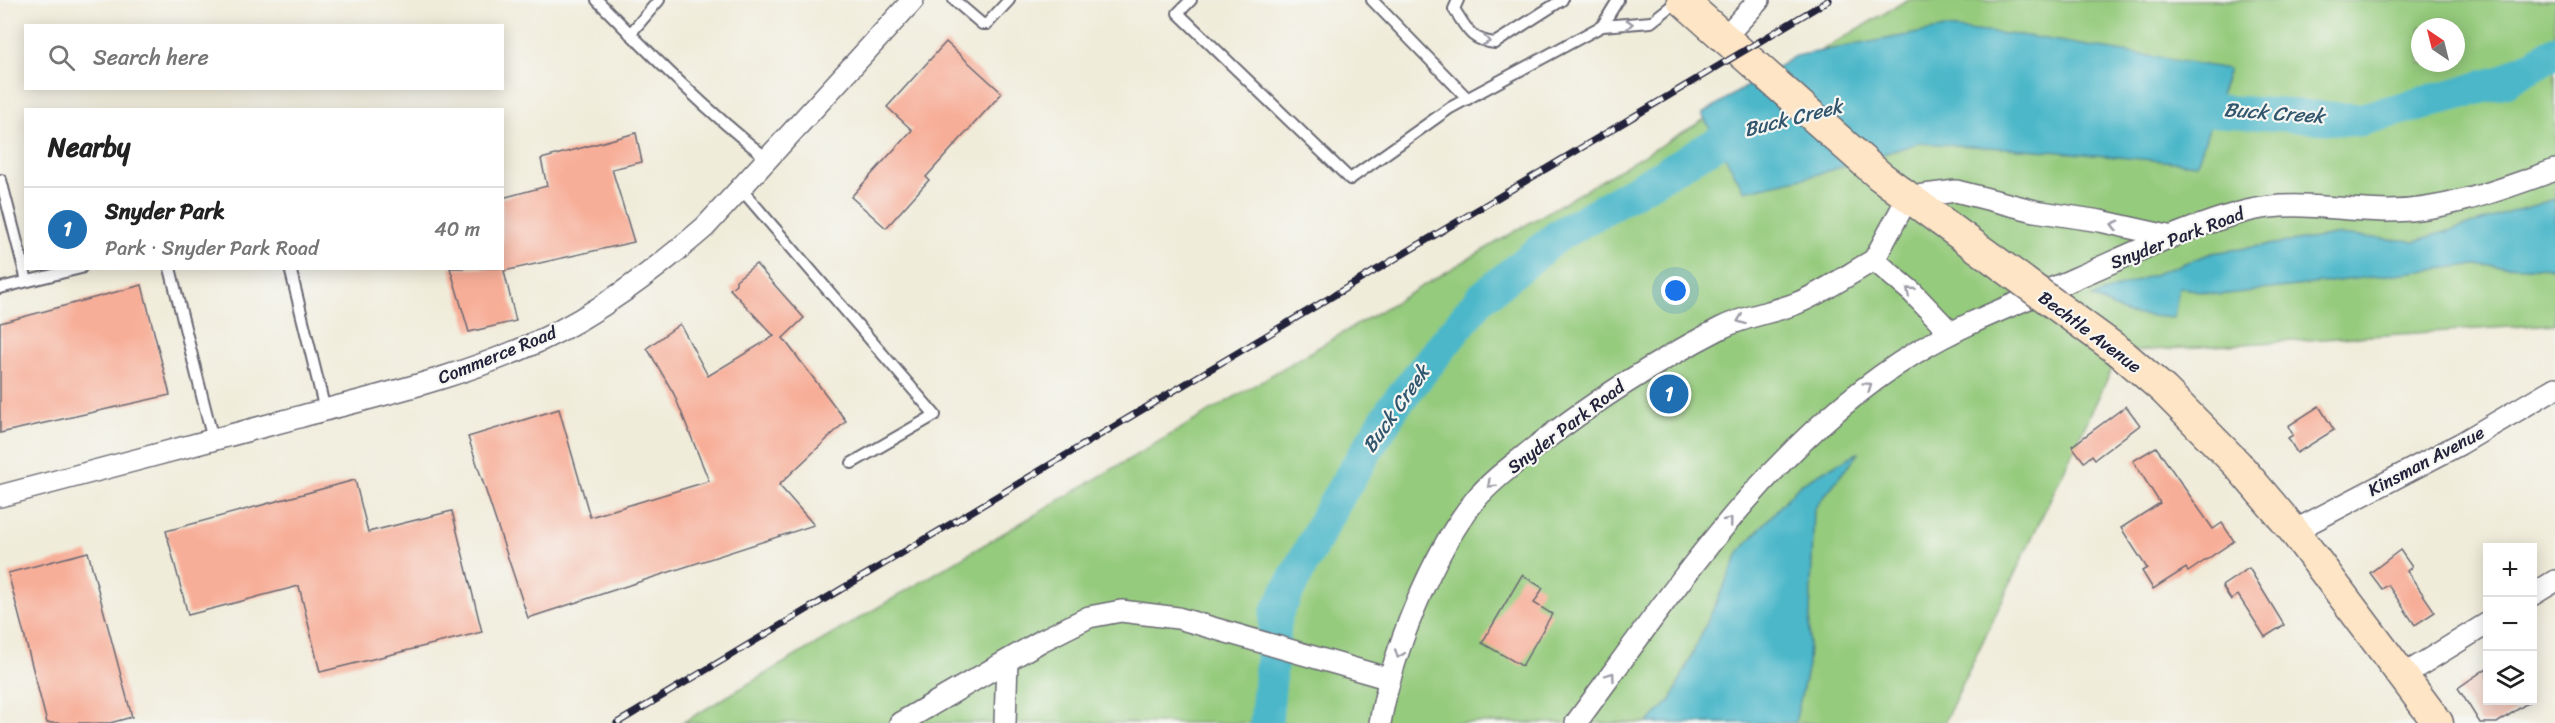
<!DOCTYPE html>
<meta charset="utf-8">
<style>
:root{--surface:#fff;--page:#f6f6f6;--text:#222;--muted:#767676;--line:#e0e0e0;--accent:#1f6fb2}
body{margin:0;font-family:Sriracha,sans-serif;background:var(--page);color:var(--text)}
.controls{position:absolute;right:18px;bottom:18px;display:grid;overflow:hidden;border-radius:0px;box-shadow:0 3px 15px #0003}
.controls button{width:54px;height:54px;display:grid;place-items:center;padding:0;border:0;border-bottom:2px solid var(--line);background:var(--surface);color:var(--text);font:30px sans-serif}
.compass{position:absolute;left:2411px;top:18px;width:54px;height:54px;border-radius:50%;background:var(--surface);box-shadow:0 3px 15px #0003;rotate:325deg}
.you{position:absolute;left:1676px;top:291px;width:21px;height:21px;margin:-15px;border:4px solid #fff;border-radius:50%;background:#1a73e8;box-shadow:0 0 0 9px #1a73e833}
.badge{display:grid;place-items:center;width:39px;height:39px;border-radius:50%;background:var(--accent);color:#fff;font-size:20px;font-weight:700}
.pin{position:absolute;translate:-50% -50%;border:3px solid #fff;box-shadow:0 2px 6px #0006}
.list{margin:0;padding:0;list-style:none}
h2{display:flex;justify-content:space-between;align-items:center;height:78px;margin:0;padding:0 24px;font-size:26px}
h2 small{font-size:20px;font-weight:400;color:var(--muted)}
.list li{display:grid;grid-template-columns:39px 1fr auto;gap:18px;align-items:center;box-sizing:border-box;height:84px;padding:0 24px;border-top:2px solid var(--line)}
.list b{display:block;font-size:22px;white-space:nowrap}
.list p{margin:0;font-size:20px;white-space:nowrap;color:var(--muted)}
.list em{font-size:20px;font-style:normal;color:var(--muted)}
.icon{flex:none;width:33px;height:33px;fill:none;stroke:currentColor;stroke-width:2;stroke-linecap:round;stroke-linejoin:round}
.map{position:relative;flex:none;width:2555px;height:723px;overflow:hidden}
.search{position:absolute;background:var(--surface);box-shadow:0 3px 15px #0003;left:24px;top:24px;width:480px;height:66px;display:flex;align-items:center;gap:15px;box-sizing:border-box;padding:0 21px;border-radius:0px;color:var(--muted);font-size:22px}
.panel{position:absolute;background:var(--surface);box-shadow:0 3px 15px #0003;left:24px;top:108px;width:480px;height:162px;border-radius:0px}
.map>svg:first-child{display:block}
</style>
<div class="map">
<svg width="2555" height="723" viewBox="0 0 2555 723">
<rect width="100%" height="100%" fill="#f6f6f2"/>
<filter id="ink" filterUnits="userSpaceOnUse"><feTurbulence type="fractalNoise" baseFrequency=".0167" numOctaves="2"/><feDisplacementMap in="SourceGraphic" scale="12" xChannelSelector="R" yChannelSelector="G"/><feConvolveMatrix kernelMatrix="1 2 1 2 8 2 1 2 1" color-interpolation-filters="sRGB"/></filter>
<filter id="wash" filterUnits="userSpaceOnUse"><feTurbulence type="fractalNoise" baseFrequency=".008" numOctaves="4" result="noise"/><feDisplacementMap in="SourceGraphic" scale="24" xChannelSelector="R" yChannelSelector="G"/><feGaussianBlur stdDeviation="1.35" result="paint"/><feColorMatrix in="noise" values="0 0 0 0 0 0 0 0 0 0 0 0 0 0 0 0 0 1.4 0 .05"/><feComposite in="paint" operator="in"/></filter>
<g filter="url(#wash)">
<rect width="100%" height="100%" fill="#f0ecda"/>
<path fill="#95cb7d" stroke="#5c765c" stroke-width="1.5" fill-rule="evenodd" d="M1907,0H2555V324L2120,352L1944,723H682ZM2420,27H2456V63H2420Z"/>
<g fill="#4cb7c9" stroke="#376c82" stroke-width="1.5">
<polygon points="1945,28 2027,36 2229,69 2197,164 2038,150 1919,143 1812,176 1744,191 1702,114 1795,56"/>
<polygon points="2555,199 2555,268 2471,265 2220,295 2179,287 2174,318 2127,314 2092,297 2212,253 2337,235 2415,241"/>
<polygon points="1859,452 1814,509 1808,666 1795,723 1647,723 1671,700 1740,551 1800,484"/>
</g>
<g fill="none" stroke-linecap="round" stroke-linejoin="round">
<g stroke="#4cb7c9" stroke-width="33">
<polyline points="2171,108 2359,120 2505,81 2555,52"/>
<polyline points="1266,723 1276,614 1333,505 1394,406 1480,299 1559,235 1736,132 1759,126"/>
</g>
</g>
<g id="blocks">
<g fill="#f7ae98">
<polygon points="946,42 1002,93 926,177 929,180 886,228 851,197 912,130 887,107"/>
<polygon points="636,133 642,162 612,169 634,242 504,271 516,321 469,332 450,268 502,268 502,198 547,186 541,159"/>
<polygon points="756,264 804,318 783,338 846,421 779,485 814,525 528,618 468,437 559,409 590,517 709,481 674,394 647,348 680,324 708,376 774,336 730,289 736,284 736,280"/>
<polygon points="142,285 170,395 0,433 0,323"/>
<polygon points="2126,406 2140,425 2095,459 2092,455 2084,462 2072,446"/>
<polygon points="2319,406 2334,430 2297,453 2288,438 2293,435 2288,426"/>
<polygon points="2156,447 2213,529 2222,523 2234,541 2188,572 2186,568 2153,589 2142,571 2147,568 2121,528 2160,503 2133,461"/>
<polygon points="355,480 368,532 452,511 482,632 320,672 299,586 188,615 166,531"/>
<polygon points="2400,550 2412,567 2407,571 2435,612 2415,625 2388,585 2382,589 2370,573"/>
<polygon points="88,552 132,717 110,723 47,723 8,573"/>
<polygon points="2249,568 2284,625 2265,637 2238,595 2231,600 2222,586"/>
<polygon points="1522,575 1543,588 1534,603 1552,614 1522,666 1482,643"/>
<polygon points="2487,668 2487,700 2532,700 2497,723 2480,723 2458,688"/>
</g>
</g>
</g>
<g filter="url(#ink)">
<use href="#blocks" fill-opacity="0" stroke="#6a6973" stroke-width="1.5"/>
<g fill="none" stroke-linecap="round" stroke-linejoin="round">
<defs>
<g id="lane">
<path d="M597,0C652,56 707,111 769,160"/>
<polyline points="954,0 982,24 987,24 1009,0"/>
<polyline points="1191,0 1178,13 1350,179 1450,108 1602,26"/>
<polyline points="1372,0 1468,99"/>
<path d="M1458,0L1454,9C1467,29 1470,40 1495,43L1562,0"/>
<polyline points="1618,0 1602,26 1651,22 1679,0"/>
<polyline points="630,34 659,0"/>
<polyline points="1,180 27,281"/>
<polyline points="741,189 935,415 852,463"/>
<polyline points="170,268 213,440"/>
<polyline points="290,268 325,410"/>
<polyline points="0,288 81,268"/>
</g>
<g id="street">
<polyline points="1724,38 1759,0"/>
<polyline points="1874,260 1908,197 1956,191 2035,211 2100,221 2172,237"/>
<path d="M0,496C100,470 199,443 299,417C380,395 461,377 537,342C598,314 654,271 705,227L913,0"/>
<polyline points="2294,531 2460,444 2555,388"/>
<polyline points="2532,595 2555,581"/>
<polyline points="2402,676 2488,623"/>
<polyline points="900,723 1043,640 1089,617 1121,611 1178,618 1390,679"/>
<polyline points="1005,723 1007,661"/>
<path d="M1380,723C1392,653 1431,554 1476,499C1492,480 1514,464 1534,448C1593,402 1655,362 1721,328C1745,316 1770,313 1795,304C1821,294 1849,274 1874,260L1912,292L1951,333"/>
<path d="M1576,723C1675,589 1770,443 1915,353C1965,322 2022,302 2076,278C2132,254 2188,226 2247,211C2294,199 2341,211 2389,211C2446,211 2502,189 2555,170"/>
</g>
<g id="secondary">
<polyline points="1682,0 1880,176 1941,221"/>
<polyline points="2120,352 2164,390 2237,464 2294,531 2438,723"/>
</g>
</defs>
<use href="#lane" stroke="#6a6973" stroke-width="14"/>
<use href="#street" stroke="#6a6973" stroke-width="24"/>
<use href="#secondary" stroke="#6a6973" stroke-width="33"/>
<use href="#lane" stroke="#fff" stroke-width="10"/>
<use href="#street" stroke="#fff" stroke-width="21"/>
<use href="#secondary" stroke="#fde5c5" stroke-width="30"/>
<defs>
<polyline id="rail" points="617,723 1829,0"/>
</defs>
<use href="#rail" stroke="#22223b" stroke-width="7"/>
<use href="#rail" stroke="#f6f6f2" stroke-width="4.5" stroke-dasharray="14" stroke-linecap="butt"/>
<defs>
<polyline id="secondary-bridge" points="1941,221 2120,352"/>
</defs>
<use href="#secondary-bridge" stroke="#6a6973" stroke-width="33" stroke-linecap="butt"/>
<use href="#secondary-bridge" stroke="#fde5c5" stroke-width="30"/>
</g>
<defs><path id="oneway-chevron" d="M-2-3.5L2.5 0L-2 3.5" fill="none" stroke-width="1.6" stroke-linecap="round" stroke-linejoin="round" transform="scale(1.5)"/></defs>
<g stroke="#9c9ca7">
<use href="#oneway-chevron" transform="translate(1629 24) rotate(-5)"/>
<use href="#oneway-chevron" transform="translate(1486 41) rotate(11)"/>
<use href="#oneway-chevron" transform="translate(2115 225) rotate(-166)"/>
<use href="#oneway-chevron" transform="translate(1910 291) rotate(-139)"/>
<use href="#oneway-chevron" transform="translate(1741 320) rotate(159)"/>
<use href="#oneway-chevron" transform="translate(1868 386) rotate(-35)"/>
<use href="#oneway-chevron" transform="translate(1491 484) rotate(137)"/>
<use href="#oneway-chevron" transform="translate(1729 521) rotate(-51)"/>
<use href="#oneway-chevron" transform="translate(1399 654) rotate(110)"/>
<use href="#oneway-chevron" transform="translate(1611 676) rotate(-54)"/>
</g>
</g>
<g text-anchor="middle" dominant-baseline="central" stroke-width="4.5" stroke-linejoin="round" paint-order="stroke">
<g font-size="18" fill="#22223b" stroke="#f6f6f2">
<text transform="translate(2177 238) rotate(-21)">Snyder Park Road</text>
<text transform="translate(2090 332) rotate(37)">Bechtle Avenue</text>
<text transform="translate(497 355) rotate(-22)">Commerce Road</text>
<text transform="translate(1566 427) rotate(-37)">Snyder Park Road</text>
<text transform="translate(2426 461) rotate(-28)">Kinsman Avenue</text>
</g>
<g font-size="20" font-style="italic" fill="#31566d" stroke="#f6f6f2">
<text transform="translate(2274 113) rotate(4)">Buck Creek</text>
<text transform="translate(1793 118) rotate(-14)">Buck Creek</text>
<text transform="translate(1396 409) rotate(-55)">Buck Creek</text>
</g>
</g>
</svg>
<div class="controls">
<button>+</button>
<button>−</button>
<button><svg class="icon" aria-label="layers" viewBox="0 0 24 24"><path d="M12 4l9 5-9 5-9-5zM3 14l9 5 9-5"/></svg></button>
</div>
<svg class="compass" viewBox="-18 -18 36 36"><path d="M0-13l5 13h-10z" fill="#e53935"/><path d="M0 13l5-13h-10z" fill="#767676"/></svg>
<div class="you"></div>
<div class="pin badge" style="left:1669px;top:394px">1</div>
<div class="search"><svg class="icon" aria-label="search" viewBox="0 0 24 24"><circle cx="10" cy="10" r="6"/><path d="M15 15l6 6"/></svg>Search here</div>
<section class="panel">
<h2>Nearby<small></small></h2>
<ul class="list">
<li><span class="badge">1</span><div><b>Snyder Park</b><p>Park · Snyder Park Road</p></div><em>40 m</em></li>
</ul>
</section>
</div>
